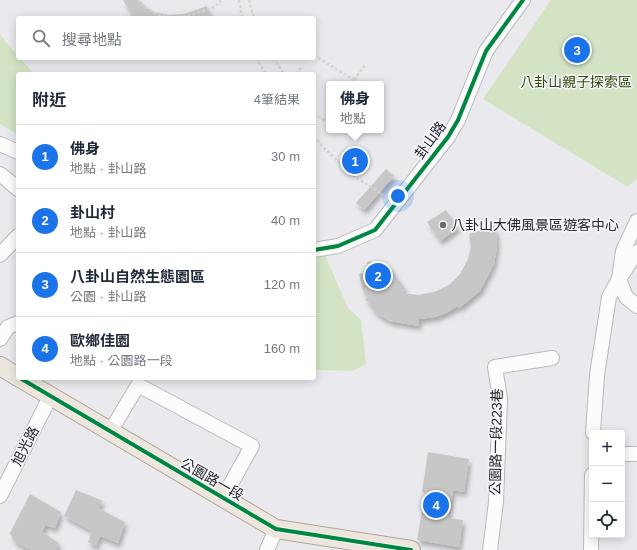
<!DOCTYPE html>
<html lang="zh-TW">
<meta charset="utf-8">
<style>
:root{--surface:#fff;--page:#f6f6f7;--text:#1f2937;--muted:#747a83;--line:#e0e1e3;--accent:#1a73e8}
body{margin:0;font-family:Arial,"Noto Sans TC",sans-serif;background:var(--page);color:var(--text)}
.controls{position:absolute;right:12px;bottom:12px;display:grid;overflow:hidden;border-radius:4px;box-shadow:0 2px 10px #0003}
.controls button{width:36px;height:36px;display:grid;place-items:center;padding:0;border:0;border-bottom:1px solid var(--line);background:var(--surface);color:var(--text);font:20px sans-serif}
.you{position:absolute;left:398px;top:196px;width:14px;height:14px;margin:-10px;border:3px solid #fff;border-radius:50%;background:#1a73e8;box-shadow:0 0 0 6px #1a73e833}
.badge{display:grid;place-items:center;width:26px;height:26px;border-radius:50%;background:var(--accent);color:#fff;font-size:13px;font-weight:700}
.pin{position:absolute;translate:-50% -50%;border:2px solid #fff;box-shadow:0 1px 4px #0006}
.popup{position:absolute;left:326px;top:81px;width:58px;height:52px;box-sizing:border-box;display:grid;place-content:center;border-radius:4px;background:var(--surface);filter:drop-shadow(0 1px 3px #0005);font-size:13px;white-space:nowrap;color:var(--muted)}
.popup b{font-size:15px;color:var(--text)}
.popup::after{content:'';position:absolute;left:50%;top:100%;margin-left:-8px;border:8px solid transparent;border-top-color:var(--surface)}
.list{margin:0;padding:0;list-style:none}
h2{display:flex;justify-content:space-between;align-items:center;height:52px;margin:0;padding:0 16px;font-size:17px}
h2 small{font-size:13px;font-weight:400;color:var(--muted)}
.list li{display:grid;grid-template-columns:26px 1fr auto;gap:12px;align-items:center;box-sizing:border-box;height:64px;padding:0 16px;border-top:1px solid var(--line)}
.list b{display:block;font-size:15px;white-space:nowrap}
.list p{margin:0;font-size:13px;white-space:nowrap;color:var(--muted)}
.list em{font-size:13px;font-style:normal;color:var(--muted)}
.icon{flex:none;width:22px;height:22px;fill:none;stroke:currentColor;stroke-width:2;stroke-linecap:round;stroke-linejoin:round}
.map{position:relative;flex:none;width:637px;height:550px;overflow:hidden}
.search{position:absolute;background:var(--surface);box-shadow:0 2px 10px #0003;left:16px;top:16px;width:300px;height:44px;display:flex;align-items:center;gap:10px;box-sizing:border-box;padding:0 14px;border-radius:4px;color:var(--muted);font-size:15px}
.panel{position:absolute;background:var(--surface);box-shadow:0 2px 10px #0003;left:16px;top:72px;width:300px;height:308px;border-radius:4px}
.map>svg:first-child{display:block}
</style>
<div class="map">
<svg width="637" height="550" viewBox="0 0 637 550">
<defs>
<filter id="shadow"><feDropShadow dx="2.5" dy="4.5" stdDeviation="2" flood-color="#0004"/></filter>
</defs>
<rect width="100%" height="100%" fill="#eaeaee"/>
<g fill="#d3e3c4">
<polygon points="551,0 637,0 637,179 628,187 483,99"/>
<polygon points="0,31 1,36 18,56 18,58 20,58 34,74 18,74 18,135 0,124"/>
<polygon points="325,255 348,308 361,320 366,364 352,371 314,370 314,259"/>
</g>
<g fill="#c7c7c8" filter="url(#shadow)">
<polygon points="123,0 139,0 151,11 168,15 184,14 207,6 211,18 139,18 131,13"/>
<polygon points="386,169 394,176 364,210 356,203"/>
<polygon points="446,210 458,228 440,241 427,222"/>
<polygon points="494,226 497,236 497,247 494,264 480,291 459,308 458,306 446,313 435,317 419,319 419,326 390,321 379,315 371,308 372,306 365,299 368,297 363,291 359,274 369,271 367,262 371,261 373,270 389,266 405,289 402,293 418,295 434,292 449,285 460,274 468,259 471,247 469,234"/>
<polygon points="428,452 469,459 464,492 453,490 448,518 463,520 459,547 417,540 425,493 422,492"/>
<polygon points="76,490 103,501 98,508 125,522 118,543 100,536 96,546 88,542 92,531 64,516"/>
<polygon points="30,494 61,512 55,528 45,525 42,532 59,543 56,550 32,550 15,542 10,533"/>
</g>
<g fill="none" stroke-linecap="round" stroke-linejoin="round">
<defs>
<g id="minor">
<polyline points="0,144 18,152"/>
<polyline points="0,174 18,189"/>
<polyline points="314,250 338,246 375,230 448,137 458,120 486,51 523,0"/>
<polyline points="637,252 619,279 626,297 637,306"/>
<polyline points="0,255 18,236"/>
<polyline points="0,339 8,327 18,323"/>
<polyline points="110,432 138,385 252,446 223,498"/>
<polyline points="593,433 597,375 609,297 619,279 623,251 637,221"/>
<polyline points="622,454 637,454"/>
<polyline points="0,496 50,397"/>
<polyline points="267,550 276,529"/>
<polyline points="490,550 496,502 500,399 495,367 552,358"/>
<polyline points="591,550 592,475"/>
</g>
<g id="major">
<polyline points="0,366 18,377"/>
<polyline points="20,378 276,529 411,550"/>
</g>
</defs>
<use href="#minor" stroke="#b9b9bc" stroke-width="16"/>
<use href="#major" stroke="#b0a599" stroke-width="20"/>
<g stroke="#d5d5d5" stroke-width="2.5" stroke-dasharray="3 2" stroke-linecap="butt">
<path d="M138,0C157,20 175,21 200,12C209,10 216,7 221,0"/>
<polyline points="239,0 242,18"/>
<polyline points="249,0 254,18"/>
<polyline points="314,55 354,80"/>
<polyline points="256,58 266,74"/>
<polyline points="273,58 284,74"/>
<polyline points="296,74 302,66"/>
<polyline points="351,84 366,64"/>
<polyline points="314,113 325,121 329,115"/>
<polyline points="314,136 322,146 351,174 386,197"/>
</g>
<use href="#minor" stroke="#fcfcfc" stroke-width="14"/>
<use href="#major" stroke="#ece6de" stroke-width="18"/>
<defs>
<g id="cycleway">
<polyline points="314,250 338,246 375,230 448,137 458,120 486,51 523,0"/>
<polyline points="20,378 276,529 411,550"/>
</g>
</defs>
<use href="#cycleway" stroke="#f6f6fd" stroke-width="6"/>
<use href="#cycleway" stroke="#00873e" stroke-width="4"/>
</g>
<circle fill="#6b6b6e" stroke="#f6f6fd" stroke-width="1.5" cx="443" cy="225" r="4"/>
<g text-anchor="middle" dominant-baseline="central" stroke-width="3" stroke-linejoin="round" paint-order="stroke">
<g font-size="14" fill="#344d0b" stroke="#f6f6fd">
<text x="576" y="82">八卦山親子探索區</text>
</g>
<g font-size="14" fill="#262629" stroke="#f6f6fd">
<text transform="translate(430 140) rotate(-54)">卦山路</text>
<text transform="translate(496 442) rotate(-89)">公園路一段223巷</text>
<text transform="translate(25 446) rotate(-63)">旭光路</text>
<text transform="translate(212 479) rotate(30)">公園路一段</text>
</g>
<g font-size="14" fill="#262629" stroke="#f6f6fd" text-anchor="start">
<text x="451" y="225">八卦山大佛風景區遊客中心</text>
</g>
</g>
</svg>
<div class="controls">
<button>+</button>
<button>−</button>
<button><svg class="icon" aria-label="locate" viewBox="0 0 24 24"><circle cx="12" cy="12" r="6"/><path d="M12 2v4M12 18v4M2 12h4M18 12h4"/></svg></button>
</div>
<div class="you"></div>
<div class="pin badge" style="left:355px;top:161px">1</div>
<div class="popup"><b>佛身</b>地點</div>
<div class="pin badge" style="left:378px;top:276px">2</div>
<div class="pin badge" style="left:577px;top:50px">3</div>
<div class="pin badge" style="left:436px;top:505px">4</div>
<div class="search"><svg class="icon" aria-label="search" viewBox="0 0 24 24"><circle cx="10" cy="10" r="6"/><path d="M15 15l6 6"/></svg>搜尋地點</div>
<section class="panel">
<h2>附近<small>4筆結果</small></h2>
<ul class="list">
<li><span class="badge">1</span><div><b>佛身</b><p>地點 · 卦山路</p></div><em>30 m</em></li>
<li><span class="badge">2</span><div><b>卦山村</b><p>地點 · 卦山路</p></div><em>40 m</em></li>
<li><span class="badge">3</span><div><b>八卦山自然生態園區</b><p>公園 · 卦山路</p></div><em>120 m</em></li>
<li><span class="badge">4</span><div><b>歐鄉佳園</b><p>地點 · 公園路一段</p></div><em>160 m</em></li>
</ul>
</section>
</div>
